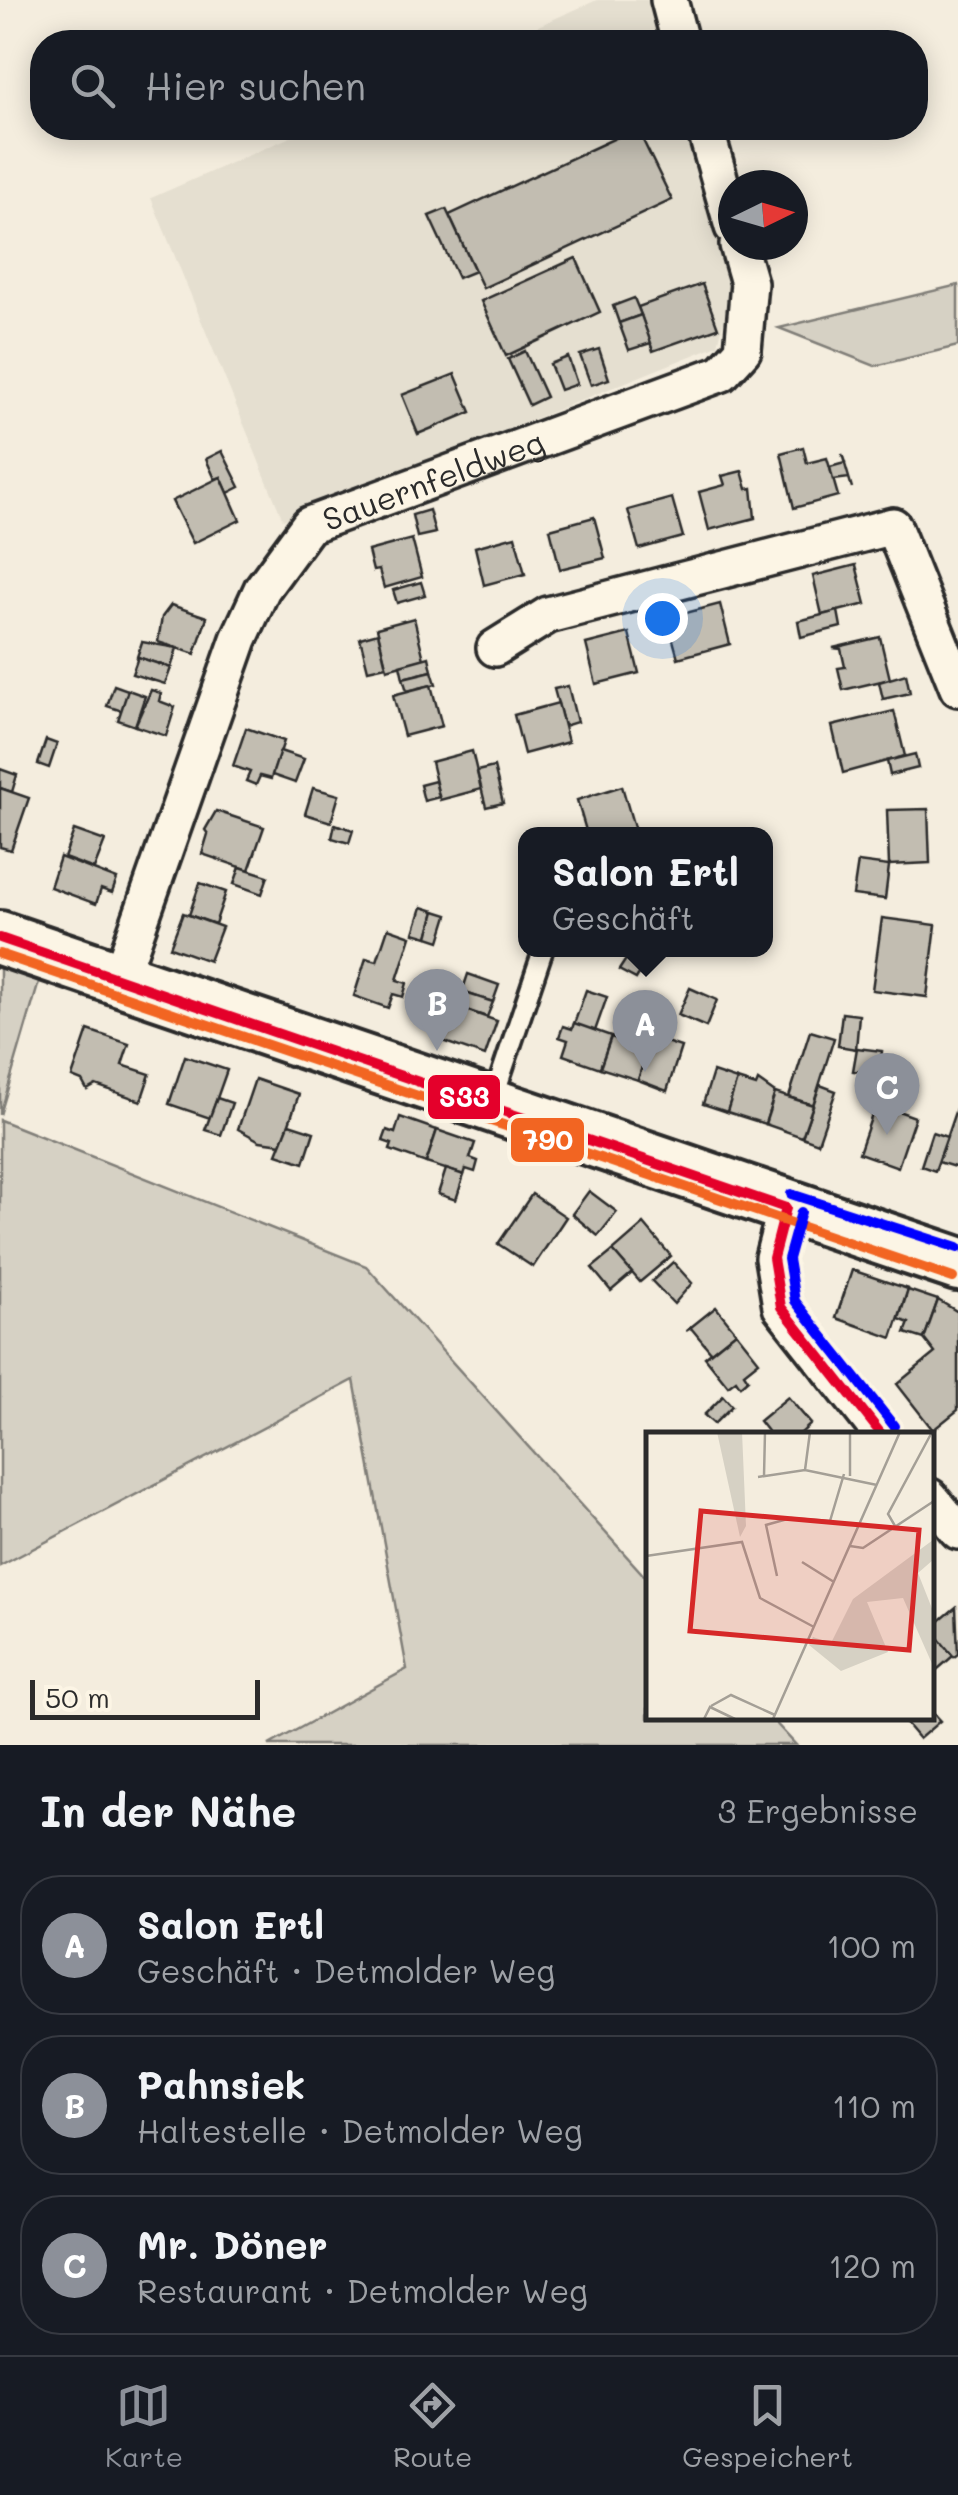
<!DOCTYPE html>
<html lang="de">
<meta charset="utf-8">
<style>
:root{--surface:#171b24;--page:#20242c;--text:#f1f3f6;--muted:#9ea1a6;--line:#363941;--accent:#8c9099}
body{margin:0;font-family:Mali,sans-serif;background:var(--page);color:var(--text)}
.compass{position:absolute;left:718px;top:170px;width:90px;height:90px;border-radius:50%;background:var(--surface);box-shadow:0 5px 25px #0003;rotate:85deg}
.scale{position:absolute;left:30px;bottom:25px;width:230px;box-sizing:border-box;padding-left:10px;border:5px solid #2b2b2b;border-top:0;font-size:28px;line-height:35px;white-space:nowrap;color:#2b2b2b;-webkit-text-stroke:8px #fcf5e5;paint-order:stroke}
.you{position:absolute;left:662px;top:618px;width:35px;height:35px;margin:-25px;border:8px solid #fff;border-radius:50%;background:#1a73e8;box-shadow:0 0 0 15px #1a73e833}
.badge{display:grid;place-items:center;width:65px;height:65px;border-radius:50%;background:var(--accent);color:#fff;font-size:32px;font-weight:700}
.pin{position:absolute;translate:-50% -82px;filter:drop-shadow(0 2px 5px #0008)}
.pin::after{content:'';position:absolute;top:52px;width:35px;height:30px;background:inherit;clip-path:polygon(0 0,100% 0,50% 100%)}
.popup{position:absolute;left:518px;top:827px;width:255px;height:130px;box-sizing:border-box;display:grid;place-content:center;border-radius:20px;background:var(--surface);filter:drop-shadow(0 2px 8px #0005);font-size:32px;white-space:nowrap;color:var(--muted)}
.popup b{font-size:38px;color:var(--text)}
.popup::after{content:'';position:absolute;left:50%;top:100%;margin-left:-20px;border:20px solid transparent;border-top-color:var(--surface)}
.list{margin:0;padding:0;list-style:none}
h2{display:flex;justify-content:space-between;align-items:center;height:130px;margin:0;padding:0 40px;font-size:42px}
h2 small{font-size:32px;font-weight:400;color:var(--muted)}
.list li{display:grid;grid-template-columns:65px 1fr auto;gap:30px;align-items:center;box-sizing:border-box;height:140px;margin:0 20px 20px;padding:0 20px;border:2px solid var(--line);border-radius:40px}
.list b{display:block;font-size:38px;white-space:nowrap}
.list p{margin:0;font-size:32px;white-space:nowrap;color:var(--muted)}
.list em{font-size:32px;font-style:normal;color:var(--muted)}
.icon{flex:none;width:55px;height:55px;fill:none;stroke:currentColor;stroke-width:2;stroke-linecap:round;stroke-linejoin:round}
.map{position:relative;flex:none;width:958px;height:1745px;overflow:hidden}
.search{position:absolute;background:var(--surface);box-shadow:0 5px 25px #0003;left:30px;right:30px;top:30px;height:110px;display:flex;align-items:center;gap:25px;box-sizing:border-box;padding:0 35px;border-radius:40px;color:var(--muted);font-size:38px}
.sheet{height:610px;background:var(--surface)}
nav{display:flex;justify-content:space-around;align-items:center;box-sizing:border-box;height:140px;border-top:2px solid var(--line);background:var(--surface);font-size:28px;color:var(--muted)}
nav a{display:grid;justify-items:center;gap:5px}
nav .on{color:var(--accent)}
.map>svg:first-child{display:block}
</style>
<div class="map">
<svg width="958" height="1745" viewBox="0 0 958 1745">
<rect width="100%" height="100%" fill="#f4edde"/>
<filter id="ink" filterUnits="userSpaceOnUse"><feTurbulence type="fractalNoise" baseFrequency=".01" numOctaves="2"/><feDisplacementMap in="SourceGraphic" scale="20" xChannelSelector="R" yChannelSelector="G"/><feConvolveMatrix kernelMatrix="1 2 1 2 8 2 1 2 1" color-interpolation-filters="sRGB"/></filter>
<g filter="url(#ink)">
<g fill="#e5dfd0">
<polygon points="597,0 655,0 666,42 502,42"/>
<polygon points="311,128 689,128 732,287 718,345 283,520 151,198"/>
</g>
<g fill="#d6d1c4" stroke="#807e78" stroke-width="2.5">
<polygon points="958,285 958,346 875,366 779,328"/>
<polygon points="0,961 41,975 0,1115"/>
<polygon points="0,1120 366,1266 648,1580 648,1718 771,1718 796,1745 269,1745 407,1669 354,1380 0,1566"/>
</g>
<g fill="#c2bdb1" stroke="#2b2b2b" stroke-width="2.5">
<polygon points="637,128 672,200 483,288 449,215"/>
<polygon points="446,209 475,271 458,278 429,216"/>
<polygon points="576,258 600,312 506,356 481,301"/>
<polygon points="702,284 718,328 653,351 638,307"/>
<polygon points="634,298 641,315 619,323 613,306"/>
<polygon points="641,315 651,343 629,350 619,323"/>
<polygon points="599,349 609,379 591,385 580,355"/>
<polygon points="525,351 546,397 529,405 508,359"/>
<polygon points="568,357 577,384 560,390 550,364"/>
<polygon points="455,374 471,412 418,434 402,395"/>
<polygon points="803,447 807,463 827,458 838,496 794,508 781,453"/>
<polygon points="222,451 240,487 228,493 221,477 215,479 206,459"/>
<polygon points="842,454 852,488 849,478 833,480 830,467 845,463"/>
<polygon points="742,471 747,489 752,488 755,518 709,530 699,492 725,485 722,476"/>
<polygon points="221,477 240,520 193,543 172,501"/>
<polygon points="672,498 683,537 639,549 628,510"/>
<polygon points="429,510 435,533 417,537 412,515"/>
<polygon points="594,517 605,558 560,569 550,529"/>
<polygon points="515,536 525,574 484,585 475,547"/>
<polygon points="412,539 422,577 384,588 379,570 373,571 368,551"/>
<polygon points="856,565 866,604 822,615 813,576"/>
<polygon points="421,582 425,595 397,603 393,590"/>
<polygon points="720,604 730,644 678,658 667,618"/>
<polygon points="171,605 207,617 195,654 158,642 162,617"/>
<polygon points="838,611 841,627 801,637 798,621"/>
<polygon points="414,618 424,659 387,669 377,628"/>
<polygon points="378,633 386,666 368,670 360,638"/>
<polygon points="629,633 639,673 596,684 586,644"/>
<polygon points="880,637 890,679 843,690 838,668 845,667 841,649 833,648"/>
<polygon points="142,642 177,648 171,668 137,657"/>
<polygon points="138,657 171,668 165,684 132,674"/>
<polygon points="429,657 432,671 403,678 400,665"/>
<polygon points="432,671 436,684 407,691 403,678"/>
<polygon points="906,674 910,693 883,699 879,682"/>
<polygon points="114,685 128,690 122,711 107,706"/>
<polygon points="431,685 442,726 404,736 393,695"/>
<polygon points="568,686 577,722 564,726 554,689"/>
<polygon points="128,690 145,696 135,726 118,720"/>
<polygon points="151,690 161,693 159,701 175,707 166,736 135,726"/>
<polygon points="558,703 568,742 524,754 514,715"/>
<polygon points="894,711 905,756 843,773 832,726"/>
<polygon points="246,728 284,741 271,779 260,776 256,785 246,781 250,772 233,766"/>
<polygon points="46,740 57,744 49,768 38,764"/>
<polygon points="280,751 304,759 295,783 272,775"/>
<polygon points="472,751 481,789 440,800 431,762"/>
<polygon points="915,754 918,768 890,775 887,761"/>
<polygon points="494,767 503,803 486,807 477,771"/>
<polygon points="0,769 17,775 12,792 0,788"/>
<polygon points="435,781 439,797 424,801 420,785"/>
<polygon points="622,786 635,831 587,834 577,800"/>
<polygon points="0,788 29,798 11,850 0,847"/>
<polygon points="313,788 339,795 331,822 305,814"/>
<polygon points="928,809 930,863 889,865 887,810"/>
<polygon points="216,811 264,827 249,870 202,854 208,834 205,830"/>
<polygon points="335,824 353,830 349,843 332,838"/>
<polygon points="74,830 105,841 94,869 64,858"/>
<polygon points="60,857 117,879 112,893 101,889 96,904 50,887"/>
<polygon points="858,862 889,866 885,899 853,895"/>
<polygon points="240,867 268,876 262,894 234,884"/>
<polygon points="200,883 226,892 215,924 189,915"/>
<polygon points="422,907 435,911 428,937 414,933"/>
<polygon points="435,911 448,915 440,941 428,937"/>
<polygon points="183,913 222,927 209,961 170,947"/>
<polygon points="882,918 936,925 927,997 872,990"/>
<polygon points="388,928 411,936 397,980 407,983 403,997 393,994 388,1008 354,996 366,958 377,961"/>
<polygon points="632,950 653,950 636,979 619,970"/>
<polygon points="468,974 499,985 493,1002 462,992"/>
<polygon points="690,988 717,1000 706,1027 678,1015"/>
<polygon points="586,990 607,997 595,1031 574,1024"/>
<polygon points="462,992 493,1002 487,1017 457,1007"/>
<polygon points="454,1006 497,1021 485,1056 442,1041"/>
<polygon points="842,1013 859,1015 856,1049 838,1046"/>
<polygon points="637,1022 654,1028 648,1049 630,1043"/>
<polygon points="574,1023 611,1036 600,1068 563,1055 568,1040 559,1037 563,1026 572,1029"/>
<polygon points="88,1030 129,1044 122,1065 150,1074 141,1101 96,1085 87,1090 82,1081 72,1077"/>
<polygon points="810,1031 834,1038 813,1105 789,1097"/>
<polygon points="611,1037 648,1049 638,1080 600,1068"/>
<polygon points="651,1037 681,1047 667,1091 638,1080"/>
<polygon points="857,1048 882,1051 879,1074 853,1071"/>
<polygon points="185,1056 227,1070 210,1118 169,1104"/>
<polygon points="713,1072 737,1080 727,1112 703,1104"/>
<polygon points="255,1079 299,1094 282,1144 260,1141 238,1129"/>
<polygon points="737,1080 756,1086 758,1081 775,1093 765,1124 727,1112"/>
<polygon points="820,1085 836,1091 818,1143 802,1137"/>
<polygon points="775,1093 813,1105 802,1137 765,1124"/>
<polygon points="217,1098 232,1103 221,1135 205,1130"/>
<polygon points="876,1103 915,1117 898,1167 859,1153"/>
<polygon points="958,1103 958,1168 938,1162"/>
<polygon points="400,1117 437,1130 426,1163 390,1150 392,1144 383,1141 387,1130 395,1133"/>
<polygon points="289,1124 314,1132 304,1163 277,1154"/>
<polygon points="437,1130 475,1143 470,1158 478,1161 475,1172 466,1169 464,1175 426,1163"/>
<polygon points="932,1132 947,1137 935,1171 921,1166"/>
<polygon points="446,1169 464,1175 456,1200 438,1194"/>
<polygon points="589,1191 617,1212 598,1236 572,1214"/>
<polygon points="532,1194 566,1217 533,1267 498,1244"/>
<polygon points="644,1224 671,1256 640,1282 613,1251"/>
<polygon points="613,1251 632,1273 611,1291 592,1268"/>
<polygon points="673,1262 692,1283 674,1304 652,1281"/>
<polygon points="852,1270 908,1289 892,1338 836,1318"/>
<polygon points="908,1290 938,1300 924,1339 905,1333 909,1323 899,1319"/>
<polygon points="938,1300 958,1312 958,1410 933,1430 897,1384 935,1353 924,1339"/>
<polygon points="716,1307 736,1332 711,1352 691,1328 686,1331"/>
<polygon points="736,1332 759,1361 744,1373 748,1379 740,1386 736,1380 728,1386 705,1357"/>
<polygon points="723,1396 732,1406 714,1424 704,1415"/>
<polygon points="788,1397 811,1424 799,1435 770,1435 759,1421"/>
<polygon points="956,1607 958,1654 954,1657 930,1629"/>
<polygon points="939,1639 953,1656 938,1669 930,1660 930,1647"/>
<polygon points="930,1710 940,1721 919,1739 902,1719 930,1718"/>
</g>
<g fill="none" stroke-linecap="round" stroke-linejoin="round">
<defs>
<polyline id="lane" points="492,1102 543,950"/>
<g id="street">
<polyline points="669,0 680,42"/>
<polyline points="705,128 733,227"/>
<polyline points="495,648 548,615 893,526 958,688"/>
<path id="s1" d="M119,980L239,639L262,589L309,525L722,373L743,350L749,283L738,245"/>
<polyline points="786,1208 773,1258 781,1307 882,1435"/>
<polyline points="930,1497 958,1531"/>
</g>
<polyline id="secondary" points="0,938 958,1264"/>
</defs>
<use href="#lane" stroke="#2b2b2b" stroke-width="25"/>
<use href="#street" stroke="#2b2b2b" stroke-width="42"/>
<use href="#secondary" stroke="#2b2b2b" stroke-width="60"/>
<use href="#lane" stroke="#fcf5e5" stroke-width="18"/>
<use href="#street" stroke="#fcf5e5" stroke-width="35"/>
<use href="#secondary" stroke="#fcf5e5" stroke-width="52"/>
<defs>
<g id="bus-1">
<polyline points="0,938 786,1208"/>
<polyline points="786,1208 773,1258 781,1307 882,1435"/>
</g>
<polyline id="bus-2" points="0,954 953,1278"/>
<g id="bus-3">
<polyline points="791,1194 958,1248"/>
<polyline points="801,1212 788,1259 795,1301 894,1426"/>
</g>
</defs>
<use href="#bus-1" stroke="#fcf5e5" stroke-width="18"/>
<use href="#bus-2" stroke="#fcf5e5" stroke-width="18"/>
<use href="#bus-3" stroke="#fcf5e5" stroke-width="18"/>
<use href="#bus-1" stroke="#e4002b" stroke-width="10"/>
<use href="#bus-2" stroke="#f26522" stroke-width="10"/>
<use href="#bus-3" stroke="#00f" stroke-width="10"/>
</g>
</g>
<g text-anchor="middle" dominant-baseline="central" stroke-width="8" stroke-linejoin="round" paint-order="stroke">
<g font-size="32" fill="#2b2b2b" stroke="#fcf5e5">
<text stroke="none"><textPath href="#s1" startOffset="628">Sauernfeldweg</textPath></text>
</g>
</g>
<g transform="translate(646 1432)">
<rect width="288" height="288" fill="#f4edde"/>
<path d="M71,0H96L100,94L94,105ZM287,108V128L272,141L287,179V234L257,166L221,170L242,220L195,239L163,213L167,205L185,211L207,167Z" fill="#d6d1c4"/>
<path fill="none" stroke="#a49f96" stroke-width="2.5" d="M159,38L164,0M118,44L119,0M204,44V0M112,45L159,38L231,53M249,94L242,82L286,0M204,114L217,116L288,69M0,124L96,110L114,166L168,195M156,130L188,150M131,144L120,93L145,86L184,89L198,42M65,274L85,263L129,283M58,287L64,275L89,287M127,287L254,0"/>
<path fill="#d62828" fill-opacity="0.15" stroke="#d62828" stroke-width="5" d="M55,79L273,98L263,218L44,199Z"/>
<rect width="288" height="288" fill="none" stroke="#2b2b2b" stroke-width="5"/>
</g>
<g stroke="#fcf5e5" stroke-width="4">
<rect x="426" y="1073" width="76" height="48" rx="10" fill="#e4002b"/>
<rect x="509" y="1116" width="77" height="48" rx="10" fill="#f26522"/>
</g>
<g font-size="28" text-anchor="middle" font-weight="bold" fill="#fff">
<text x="464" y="1107">S33</text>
<text x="548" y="1150">790</text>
</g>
</svg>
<svg class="compass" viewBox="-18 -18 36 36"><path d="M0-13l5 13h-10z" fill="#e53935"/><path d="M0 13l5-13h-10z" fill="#9ea1a6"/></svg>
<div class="scale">50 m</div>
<div class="you"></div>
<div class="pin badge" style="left:645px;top:1072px">A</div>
<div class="popup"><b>Salon Ertl</b>Geschäft</div>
<div class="pin badge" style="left:437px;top:1051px">B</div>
<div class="pin badge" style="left:887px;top:1135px">C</div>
<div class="search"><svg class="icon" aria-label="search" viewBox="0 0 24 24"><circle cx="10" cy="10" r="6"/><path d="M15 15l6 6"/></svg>Hier suchen</div>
</div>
<section class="sheet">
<h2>In der Nähe<small>3 Ergebnisse</small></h2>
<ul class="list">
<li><span class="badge">A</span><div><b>Salon Ertl</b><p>Geschäft · Detmolder Weg</p></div><em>100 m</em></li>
<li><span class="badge">B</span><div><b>Pahnsiek</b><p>Haltestelle · Detmolder Weg</p></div><em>110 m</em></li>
<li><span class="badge">C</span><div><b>Mr. Döner</b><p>Restaurant · Detmolder Weg</p></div><em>120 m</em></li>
</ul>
</section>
<nav>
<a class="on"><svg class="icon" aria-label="map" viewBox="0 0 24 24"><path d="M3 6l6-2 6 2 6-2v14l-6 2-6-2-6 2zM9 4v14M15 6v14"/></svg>Karte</a>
<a><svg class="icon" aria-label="directions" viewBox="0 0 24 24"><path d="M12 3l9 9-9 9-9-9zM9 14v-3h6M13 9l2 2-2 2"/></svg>Route</a>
<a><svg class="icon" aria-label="saved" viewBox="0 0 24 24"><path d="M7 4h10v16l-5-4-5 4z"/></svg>Gespeichert</a>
</nav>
